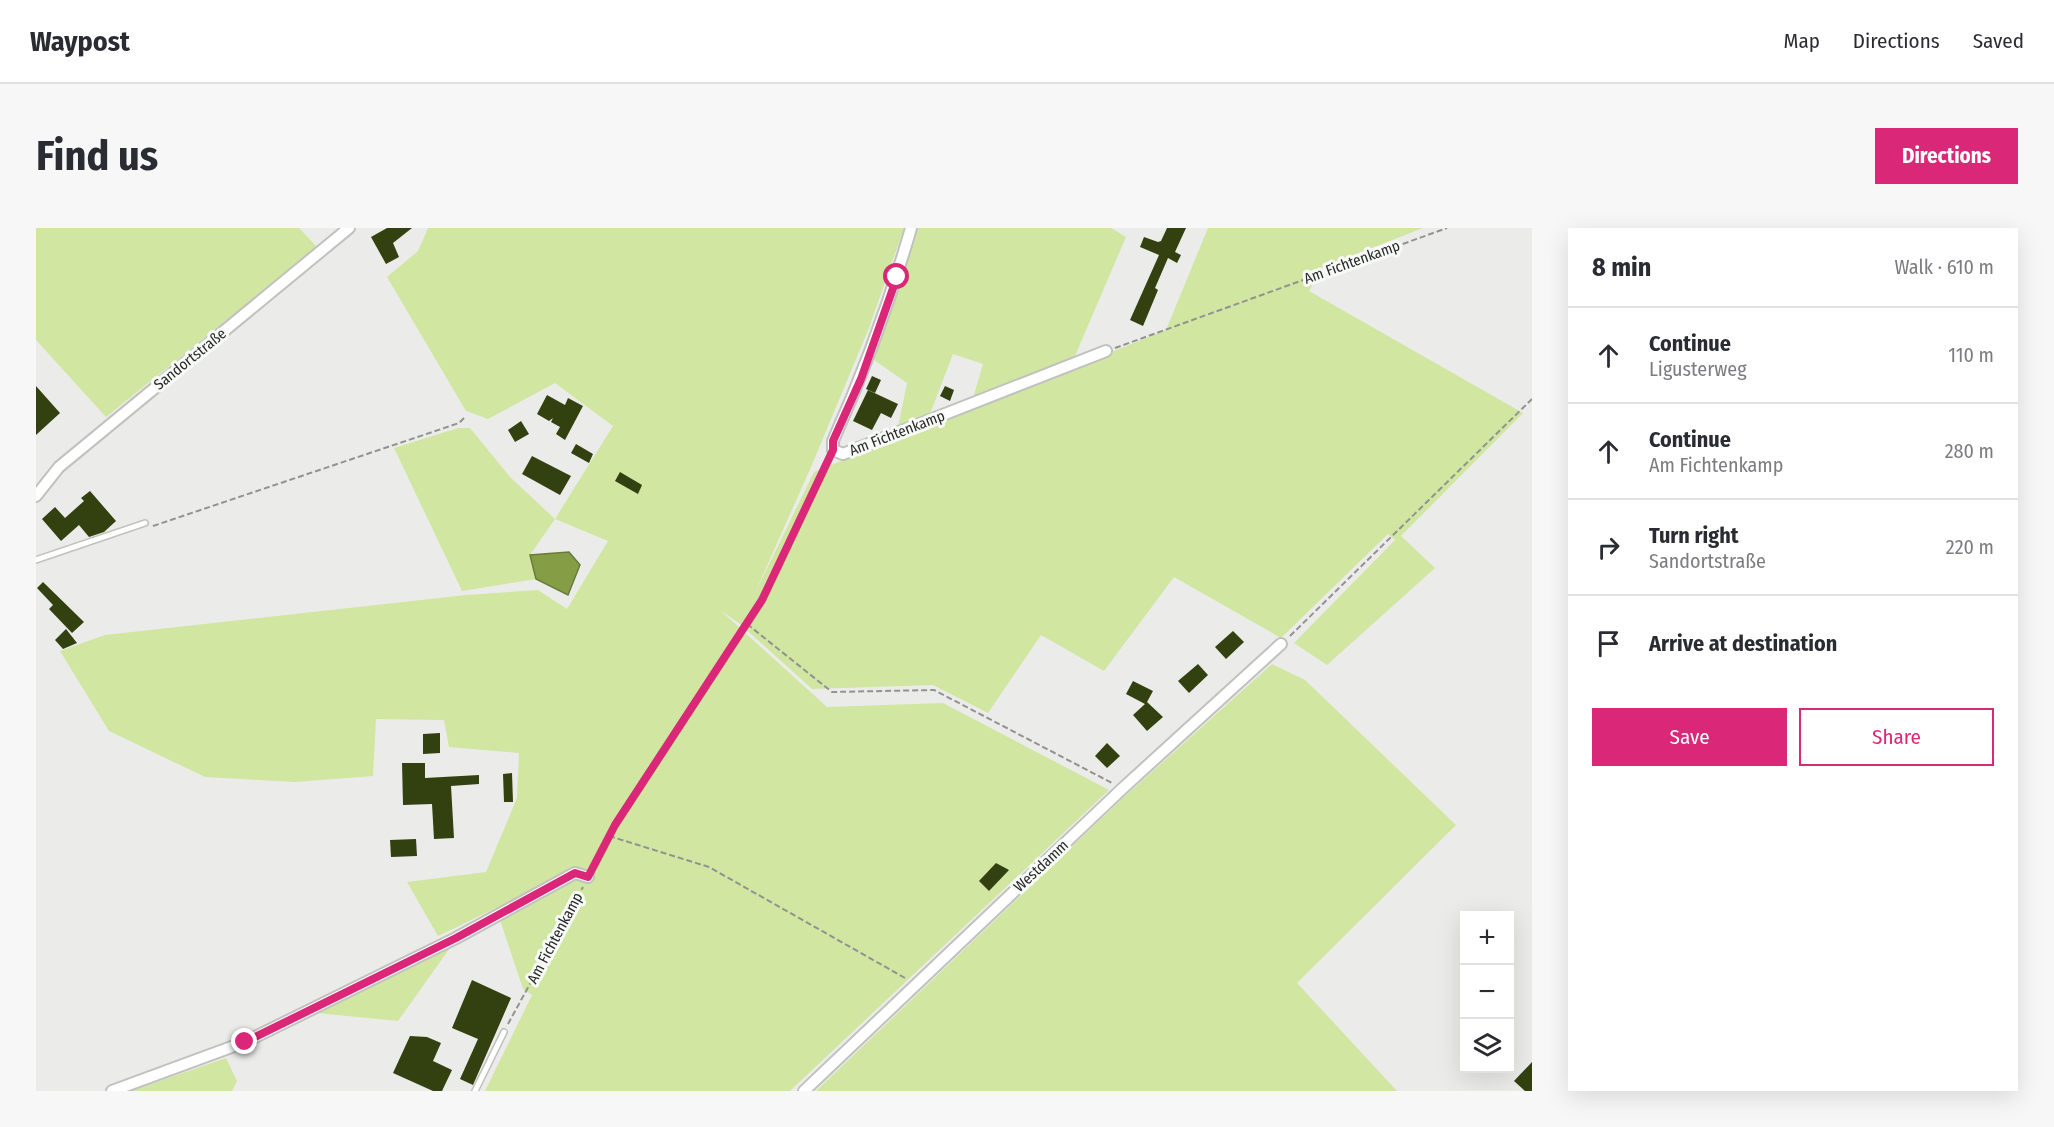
<!DOCTYPE html>
<meta charset="utf-8">
<style>
:root{--surface:#fff;--page:#f7f7f7;--text:#2b2b33;--muted:#7c7c81;--line:#e1e1e2;--accent:#db2777}
body{margin:0;font-family:"Fira Sans Condensed",sans-serif;background:var(--page);color:var(--text)}
.controls{position:absolute;right:18px;bottom:18px;display:grid;overflow:hidden;border-radius:0px;box-shadow:0 6px 24px #0002}
.controls button{width:54px;height:54px;display:grid;place-items:center;padding:0;border:0;border-bottom:2px solid var(--line);background:var(--surface);color:var(--text);font:30px sans-serif}
.stop{position:absolute;width:18px;height:18px;margin:-14px;border:4px solid #db2777;border-radius:50%;background:#fff}
.stop.end{background:#db2777;border-color:#fff;box-shadow:0 2px 6px #0008}
.list{margin:0;padding:0;list-style:none}
h2{display:flex;justify-content:space-between;align-items:center;height:78px;margin:0;padding:0 24px;font-size:26px}
h2 small{font-size:20px;font-weight:400;color:var(--muted)}
.list li{display:grid;grid-template-columns:39px 1fr auto;gap:18px;align-items:center;box-sizing:border-box;height:96px;padding:0 24px;border-top:2px solid var(--line)}
.list b{display:block;font-size:22px;white-space:nowrap}
.list p{margin:0;font-size:20px;white-space:nowrap;color:var(--muted)}
.list em{font-size:20px;font-style:normal;color:var(--muted)}
.actions{display:flex;gap:12px;padding:18px 24px}
.actions a{flex:1;padding:14px 0;border:2px solid var(--accent);border-radius:0px;text-align:center;font-size:21px;color:var(--accent)}
.actions .main{background:var(--accent);color:#fff}
.icon{flex:none;width:33px;height:33px;fill:none;stroke:currentColor;stroke-width:2;stroke-linecap:round;stroke-linejoin:round}
.map{position:relative;flex:none;width:1496px;height:863px;overflow:hidden;border-radius:0px}
header{display:flex;align-items:center;gap:36px;box-sizing:border-box;height:84px;padding:0 30px;background:var(--surface);border-bottom:2px solid var(--line)}
header strong{font-size:28px}
nav{display:flex;gap:33px;margin-inline-start:auto;font-size:21px}
.intro{display:flex;align-items:center;justify-content:space-between;box-sizing:border-box;height:144px;padding:0 36px}
h1{margin:0;font-size:42px}
.button{padding:15px 27px;border-radius:0px;background:var(--accent);color:#fff;font-size:21px;font-weight:700}
main{display:flex;gap:36px;padding:0 36px}
aside{flex:1;background:var(--surface);border-radius:0px;box-shadow:0 6px 24px #0002}
.map>svg:first-child{display:block}
</style>
<header>
<strong>Waypost</strong>
<nav><a>Map</a><a>Directions</a><a>Saved</a></nav>
</header>
<div class="intro"><h1>Find us</h1><a class="button">Directions</a></div>
<main>
<div class="map">
<svg width="1496" height="863" viewBox="0 0 1496 863">
<rect width="100%" height="100%" fill="#ebece9"/>
<g fill="#d0e6a1">
<polygon points="0,0 263,0 281,19 70,189 0,112"/>
<polygon points="392,0 868,0 833,100 775,239 718,367 778,244 1130,102 1172,0 1387,0 1287,39 1273,63 1487,185 1365,308 1399,340 1291,437 1258,415 1359,312 1352,306 1245,410 1138,349 1068,443 1005,407 952,485 897,457 776,461 704,396 684,382 791,479 907,475 1073,562 754,863 449,863 496,767 487,761 460,680 402,708 371,654 450,644 481,570 483,525 413,519 408,492 340,491 337,548 259,554 169,549 73,503 24,423 69,407 430,367 502,362 531,381 572,313 519,291 494,327 500,351 426,363 358,220 422,200 434,200 474,249 519,291 577,198 519,155 452,191 430,183 351,49 382,23"/>
<polygon points="878,0 1075,0 1090,9 1039,128 937,170 947,136 917,126 892,191 862,199 871,155 838,132"/>
<polygon points="1236,436 1269,452 1420,597 1261,755 1361,863 780,863 1088,569"/>
<polygon points="416,717 362,793 281,785"/>
<polygon points="190,830 201,853 196,863 95,863"/>
</g>
<polygon fill="#859e45" stroke="#697b3c" stroke-width="1.5" points="533,324 544,337 532,367 500,351 494,327"/>
<g fill="#33400f">
<polygon points="351,0 376,0 357,15 363,29 350,36 335,9"/>
<polygon points="1131,0 1150,0 1139,24 1145,27 1141,35 1132,30 1119,60 1122,62 1107,98 1094,92 1123,27 1104,19 1108,9 1122,14 1125,13"/>
<polygon points="836,148 845,152 839,165 830,161"/>
<polygon points="0,158 24,185 0,207"/>
<polygon points="909,158 918,162 914,173 904,168"/>
<polygon points="832,162 862,176 855,190 845,185 836,202 817,193"/>
<polygon points="511,167 529,177 532,170 547,178 529,212 520,206 524,199 515,194 517,190 513,193 501,186"/>
<polygon points="485,193 493,206 479,214 472,202"/>
<polygon points="540,216 557,226 553,235 535,225"/>
<polygon points="496,228 535,248 524,267 486,246"/>
<polygon points="584,244 606,257 602,266 579,253"/>
<polygon points="54,263 80,293 68,304 53,309 43,297 25,313 6,291 19,279 29,290 48,273 45,270"/>
<polygon points="7,354 48,394 36,405 13,381 17,377 1,360"/>
<polygon points="30,401 41,415 27,421 19,412"/>
<polygon points="1197,403 1208,414 1190,431 1179,419"/>
<polygon points="1162,436 1172,447 1153,465 1142,453"/>
<polygon points="1097,453 1117,463 1111,474 1127,489 1111,503 1097,487 1109,476 1090,466"/>
<polygon points="404,505 404,525 387,526 387,506"/>
<polygon points="1071,515 1084,528 1071,540 1059,528"/>
<polygon points="366,535 389,535 389,550 443,547 443,556 415,558 418,610 398,611 396,576 367,577"/>
<polygon points="476,545 477,574 468,574 467,546"/>
<polygon points="380,611 381,628 355,629 354,612"/>
<polygon points="960,635 973,642 953,663 943,653"/>
<polygon points="436,752 475,770 437,857 424,851 442,811 416,800"/>
<polygon points="374,808 391,809 405,815 397,833 416,842 406,863 397,863 357,845"/>
<polygon points="1496,834 1496,863 1489,863 1478,853"/>
</g>
<g fill="none" stroke-linecap="round" stroke-linejoin="round">
<defs>
<g id="service">
<polyline points="0,332 109,295"/>
<polyline points="439,863 468,804"/>
</g>
<g id="minor">
<path d="M875,0C854,73 828,144 797,213V222L807,226L1070,123"/>
<polyline points="0,268 23,239 313,0"/>
<polyline points="76,863 209,814 420,710 539,645 552,649"/>
<polyline points="768,863 1087,560 1245,416"/>
</g>
</defs>
<use href="#service" stroke="#c1c2bf" stroke-width="8"/>
<use href="#minor" stroke="#c1c2bf" stroke-width="14"/>
<g stroke="#929391" stroke-width="2" stroke-dasharray="6 3" stroke-linecap="butt">
<polyline points="1079,120 1411,0"/>
<polyline points="117,298 423,195 429,189"/>
<polyline points="711,396 796,464 898,462 1076,555"/>
<polyline points="1254,408 1496,171"/>
<polyline points="573,608 673,639 869,750"/>
<polyline points="557,640 579,597 726,372 792,233"/>
<polyline points="472,796 547,659"/>
</g>
<use href="#service" stroke="#fff" stroke-width="5"/>
<use href="#minor" stroke="#fff" stroke-width="10"/>
</g>
<g fill="none" stroke-linecap="round" stroke-linejoin="round">
<polyline stroke="#db2777" stroke-width="8" points="209,814 420,710 539,645 552,649 579,597 726,372 797,222 797,213 825,151 861,49"/>
</g>
<g text-anchor="middle" dominant-baseline="central" stroke-width="6" stroke-linejoin="round" paint-order="stroke">
<g font-size="15" fill="#292928" stroke="#f8faf7">
<text transform="translate(1316 34) rotate(-20)">Am Fichtenkamp</text>
<text transform="translate(154 131) rotate(-39)">Sandortstraße</text>
<text transform="translate(861 205) rotate(-21)">Am Fichtenkamp</text>
<text transform="translate(1005 638) rotate(-43)">Westdamm</text>
<text transform="translate(519 710) rotate(-62)">Am Fichtenkamp</text>
</g>
</g>
</svg>
<div class="controls">
<button>+</button>
<button>−</button>
<button><svg class="icon" aria-label="layers" viewBox="0 0 24 24"><path d="M12 4l9 5-9 5-9-5zM3 14l9 5 9-5"/></svg></button>
</div>
<div class="stop" style="left:861px;top:49px"></div>
<div class="stop end" style="left:209px;top:814px"></div>
</div>
<aside>
<h2>8 min<small>Walk · 610 m</small></h2>
<ul class="list">
<li><svg class="icon" aria-label="ahead" viewBox="0 0 24 24"><path d="M12 20V5M6 11l6-6 6 6"/></svg><div><b>Continue</b><p>Ligusterweg</p></div><em>110 m</em></li>
<li><svg class="icon" aria-label="ahead" viewBox="0 0 24 24"><path d="M12 20V5M6 11l6-6 6 6"/></svg><div><b>Continue</b><p>Am Fichtenkamp</p></div><em>280 m</em></li>
<li><svg class="icon" aria-label="right" viewBox="0 0 24 24"><path d="M7 20v-9h11M14 6l5 5-5 5"/></svg><div><b>Turn right</b><p>Sandortstraße</p></div><em>220 m</em></li>
<li><svg class="icon" aria-label="arrive" viewBox="0 0 24 24"><path d="M6 21V4h12l-3 4 3 4H6"/></svg><div><b>Arrive at destination</b></div></li>
</ul>
<div class="actions"><a class="main">Save</a><a>Share</a></div>
</aside>
</main>
